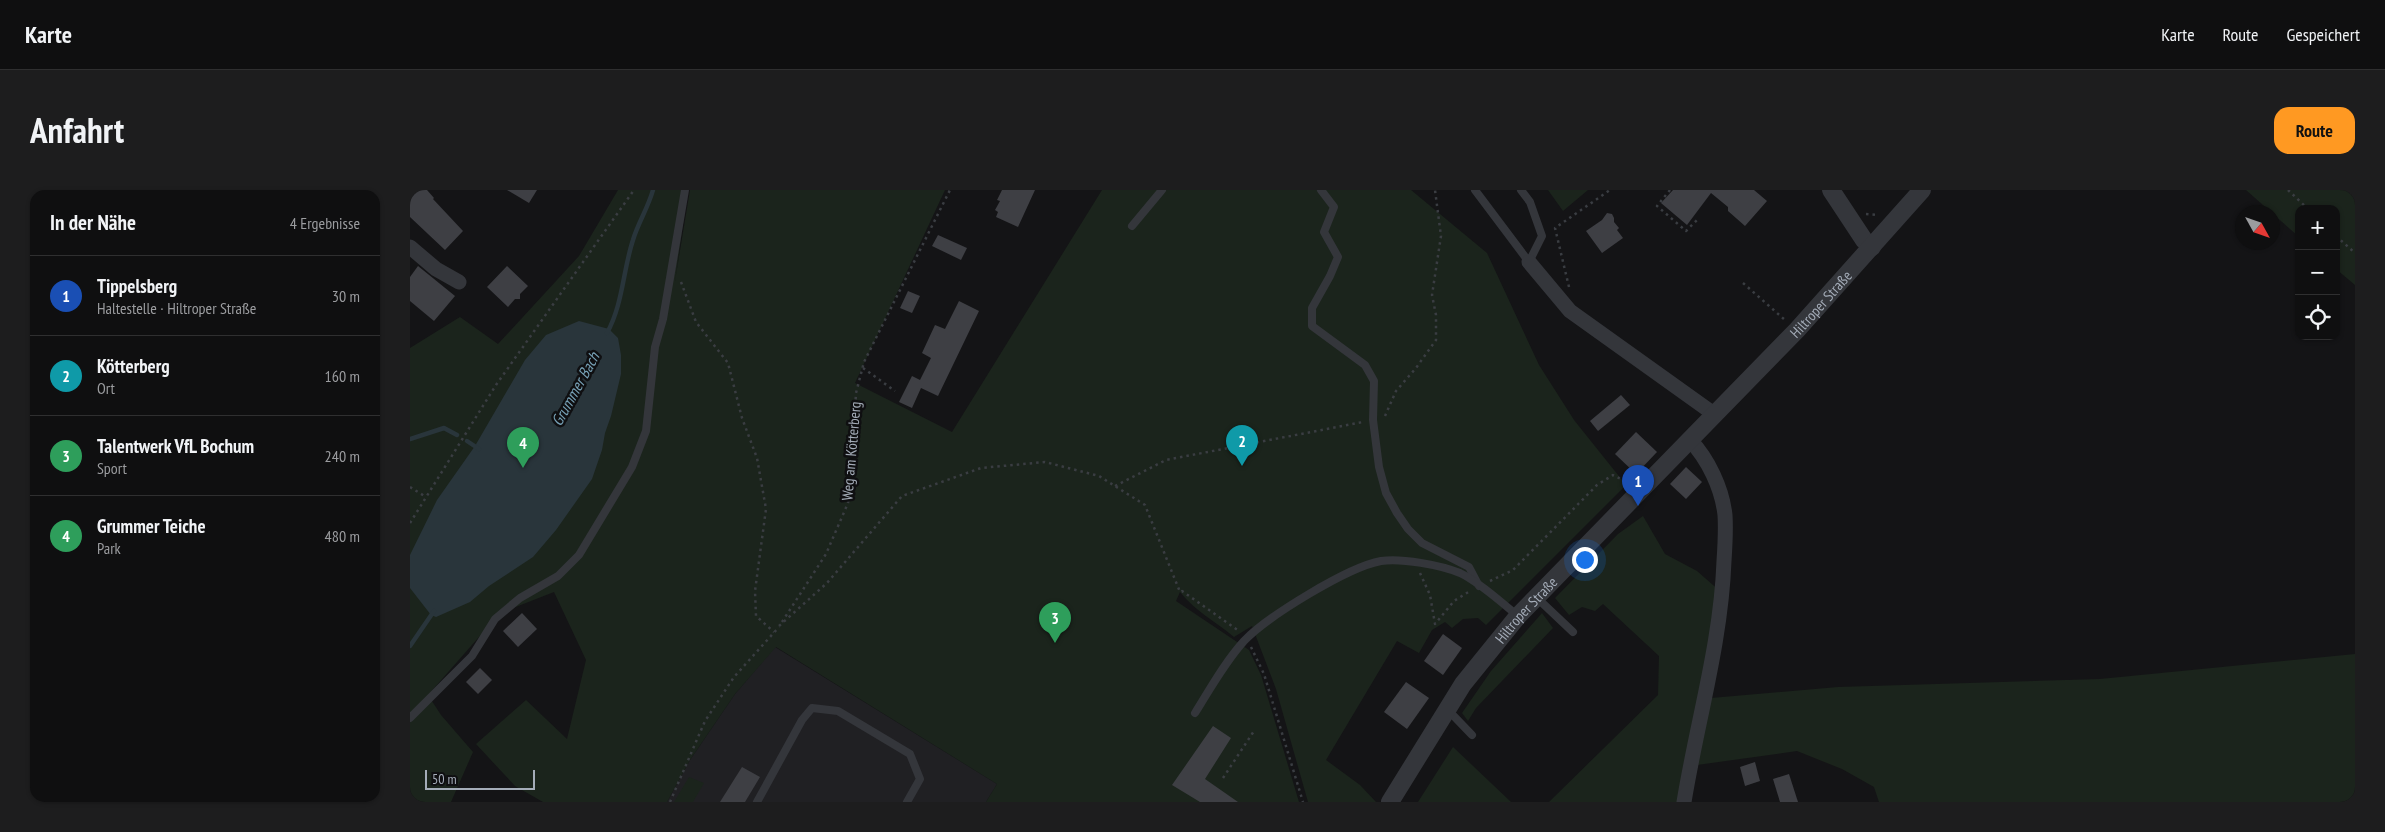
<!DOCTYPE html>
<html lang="de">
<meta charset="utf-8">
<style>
:root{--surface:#0f0f10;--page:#1d1d1e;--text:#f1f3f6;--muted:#9b9c9f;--line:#2f2f30;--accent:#f92}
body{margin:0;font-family:"PT Sans Narrow",sans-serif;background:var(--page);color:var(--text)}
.controls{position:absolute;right:15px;top:15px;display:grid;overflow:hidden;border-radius:10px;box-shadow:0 1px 4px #0004}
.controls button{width:45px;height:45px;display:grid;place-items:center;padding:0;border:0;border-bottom:1px solid var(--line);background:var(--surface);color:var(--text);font:25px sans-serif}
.compass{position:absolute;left:1825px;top:15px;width:45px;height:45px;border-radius:50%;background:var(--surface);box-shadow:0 1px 4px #0004;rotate:130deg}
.scale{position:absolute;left:15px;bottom:12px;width:110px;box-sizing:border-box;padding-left:5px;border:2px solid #a4acb8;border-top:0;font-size:14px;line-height:18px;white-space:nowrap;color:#a4acb8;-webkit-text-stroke:4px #0f0f11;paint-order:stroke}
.you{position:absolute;left:1174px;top:369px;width:18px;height:18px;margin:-12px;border:4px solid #fff;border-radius:50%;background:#1a73e8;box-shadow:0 0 0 8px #1a73e833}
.badge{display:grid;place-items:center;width:32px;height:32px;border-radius:50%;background:var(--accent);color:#fff;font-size:16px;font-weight:700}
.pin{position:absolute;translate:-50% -41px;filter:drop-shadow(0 1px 2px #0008)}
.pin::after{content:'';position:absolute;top:26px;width:18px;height:15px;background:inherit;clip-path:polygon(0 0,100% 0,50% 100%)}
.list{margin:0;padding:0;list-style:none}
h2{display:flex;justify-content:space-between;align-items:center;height:65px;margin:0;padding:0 20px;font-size:21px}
h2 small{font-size:16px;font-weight:400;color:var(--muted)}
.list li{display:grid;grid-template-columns:32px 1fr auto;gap:15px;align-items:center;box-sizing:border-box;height:80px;padding:0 20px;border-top:1px solid var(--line)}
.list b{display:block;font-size:19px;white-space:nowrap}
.list p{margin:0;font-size:16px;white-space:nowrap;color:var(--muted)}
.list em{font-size:16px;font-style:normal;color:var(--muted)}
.icon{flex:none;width:28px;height:28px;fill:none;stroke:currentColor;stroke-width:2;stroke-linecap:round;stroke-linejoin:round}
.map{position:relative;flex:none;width:1945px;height:612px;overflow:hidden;border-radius:15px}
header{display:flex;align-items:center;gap:30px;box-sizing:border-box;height:70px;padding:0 25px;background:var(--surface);border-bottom:1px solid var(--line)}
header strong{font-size:24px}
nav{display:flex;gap:28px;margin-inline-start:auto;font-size:18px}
.intro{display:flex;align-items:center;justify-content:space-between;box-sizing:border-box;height:120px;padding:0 30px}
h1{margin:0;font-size:35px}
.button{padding:12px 22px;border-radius:15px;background:var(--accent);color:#111;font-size:18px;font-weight:700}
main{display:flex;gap:30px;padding:0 30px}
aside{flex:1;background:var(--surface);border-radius:15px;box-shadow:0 1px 4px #0004}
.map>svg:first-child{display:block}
</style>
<header>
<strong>Karte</strong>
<nav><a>Karte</a><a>Route</a><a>Gespeichert</a></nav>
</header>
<div class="intro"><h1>Anfahrt</h1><a class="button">Route</a></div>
<main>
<aside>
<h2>In der Nähe<small>4 Ergebnisse</small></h2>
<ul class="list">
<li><span class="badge" style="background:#1a4fb4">1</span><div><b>Tippelsberg</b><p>Haltestelle · Hiltroper Straße</p></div><em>30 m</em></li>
<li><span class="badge" style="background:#0f9aa8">2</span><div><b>Kötterberg</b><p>Ort</p></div><em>160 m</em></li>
<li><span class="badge" style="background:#2e9e5b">3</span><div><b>Talentwerk VfL Bochum</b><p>Sport</p></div><em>240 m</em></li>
<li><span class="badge" style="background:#2e9e5b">4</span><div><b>Grummer Teiche</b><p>Park</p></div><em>480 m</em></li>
</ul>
</aside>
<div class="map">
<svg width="1945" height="612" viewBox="0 0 1945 612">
<rect width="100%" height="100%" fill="#141416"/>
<polygon fill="#202023" points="365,457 587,594 576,612 257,612 280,570 325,504"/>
<g fill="#1b241c">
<path d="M208,0H278L265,91L280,0H535L445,193L542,242L692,0H1001L1077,63L1129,175L1164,230L1216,295L1076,435L1068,428L1053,429L1042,438L1035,432L1022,440L1009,463L987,451L916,570L950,595L966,612H898L866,499L842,436L824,447C805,431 786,422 770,402L766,411L839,460L851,485L889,612H576L587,594L366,457L325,504L280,570L257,612H133L105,596L66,554L116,510L157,549L176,470L144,402L90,423L18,505L31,525L63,562L41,612H0V158L50,127L88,154L169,66Z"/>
<polygon points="1138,0 1178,0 1153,21"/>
<polygon points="1836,0 1945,0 1945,95 1926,79 1926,19 1889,19 1889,47"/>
<polygon points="1233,326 1255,364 1287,381 1311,402 1301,508 1428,497 1690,489 1945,464 1945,612 1469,612 1464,597 1432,579 1387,561 1287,575 1277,612 1139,612 1248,505 1249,466 1193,414 1185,421 1172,417 1159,425 1145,408 1208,344"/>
<polygon points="1132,423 1143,438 1066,518 1058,531 1052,523 1081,481"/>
<polygon points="1043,557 1101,612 1008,612"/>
<polygon points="279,587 294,593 283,612 264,612"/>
</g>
<polygon fill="#29353b" points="169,131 199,139 208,148 211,165 211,184 201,226 195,243 192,260 182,289 146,340 123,367 79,396 60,412 26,427 21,425 0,398 0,365 27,310 65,256 115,170 136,145"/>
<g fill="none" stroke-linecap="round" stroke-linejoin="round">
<g stroke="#29353b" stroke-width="4.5">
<path d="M197,143C213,114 213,80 223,50C228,33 238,18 243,0"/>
<polyline points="0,249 34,238 47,245"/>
<polyline points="57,251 69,259"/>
<polyline points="0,456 24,421"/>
</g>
</g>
<g fill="#3e3f44">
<polygon points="8,0 17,0 24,8 23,9 53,41 35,60 0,27 0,7"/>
<polygon points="97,0 127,0 119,13"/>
<polygon points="592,0 625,0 608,37 586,27 588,22 585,20 590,11 587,10"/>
<polygon points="1263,0 1344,0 1357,11 1335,36 1318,21 1318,17 1301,3 1277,35 1251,13"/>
<polygon points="1197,23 1202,24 1204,28 1204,32 1209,38 1207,40 1213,48 1192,63 1176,41 1192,30"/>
<polygon points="528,45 557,58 551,70 522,56"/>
<polygon points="8,76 45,106 24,131 0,111 0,87"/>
<polygon points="97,76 118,96 110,104 110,109 105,109 98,117 77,97"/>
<polygon points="498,101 510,106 502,123 490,118"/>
<polygon points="549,111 569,121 528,206 511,198 502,218 489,212 502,186 510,190 521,168 512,163 525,135 535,139"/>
<polygon points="1211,205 1220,215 1188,241 1180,231"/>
<polygon points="1226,242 1247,262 1226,284 1205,264"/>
<polygon points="1276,277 1292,292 1276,309 1260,294"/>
<polygon points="112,423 127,439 108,457 93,441"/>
<polygon points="1033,444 1052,458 1033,485 1014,471"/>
<polygon points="70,478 82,490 68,504 56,492"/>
<polygon points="996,492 1019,508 997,539 974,522"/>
<polygon points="803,536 821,548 795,589 828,612 790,612 762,595"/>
<polygon points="1345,572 1350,591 1335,596 1330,577"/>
<polygon points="332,577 350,587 335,612 310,612"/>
<polygon points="1379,584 1388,612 1370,612 1363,589"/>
</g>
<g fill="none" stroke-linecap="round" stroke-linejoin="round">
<g stroke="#3a3d42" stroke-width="2.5" stroke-dasharray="2.5 4" stroke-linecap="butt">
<polyline points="1260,0 1247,16 1276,41 1288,29"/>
<polyline points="1878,0 1898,19"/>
<polyline points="1456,24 1468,25"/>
<polyline points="1926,46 1945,63"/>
<polyline points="271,92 286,132 318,173 332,228 347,268 356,319 345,401 346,426 364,442"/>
<polyline points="1333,93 1375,130"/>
<polyline points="1159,97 1145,38 1200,0"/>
<polyline points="453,178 485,201"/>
<polyline points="975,226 986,201 1006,178 1026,150 1026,125 1022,105 1031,46 1025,0"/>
<polyline points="705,296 756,270 953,232"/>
<polyline points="0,297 16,307"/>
<polyline points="0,333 86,195 224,0"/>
<polyline points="1010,383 1020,405 1025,434 1044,411 1060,401"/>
<polyline points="1080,391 1103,380 1187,295 1203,285 1217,292"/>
<polyline points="372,432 416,364 438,313 442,277 446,203 454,172 540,0"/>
<polyline points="369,436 417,393 492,306 571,278 635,272 689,286 735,315 770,402 772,401 829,441"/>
<polyline points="841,457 854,484 893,612"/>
<polyline points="813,588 844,541"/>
<polyline points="260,612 295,531 324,487 369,437"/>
</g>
<g stroke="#34363b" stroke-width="8">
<polyline points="911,0 924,17 914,42 928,67 920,86 902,118 902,136 955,175 964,191 963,230 969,277 976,303 987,323 998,339 1012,353 1059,377 1069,396"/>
<polyline points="1065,0 1119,72 1132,46 1120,12 1111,0"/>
<polyline points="722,36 752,0"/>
<polyline points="1126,407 1163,442"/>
<polyline points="1037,519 1062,545"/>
<path d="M785,523C800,499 815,472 834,451C858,426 938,377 971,371C992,368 1030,375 1050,383C1069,392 1091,412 1108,426"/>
<polyline points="0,528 62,466 85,429 110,408 148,386 169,365 222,277 236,241 245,157 253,129 275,0"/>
<polyline points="347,612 392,530 402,518 428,521 500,564 510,589 497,612"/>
</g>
<g stroke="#34363b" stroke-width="15">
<polyline points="0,57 26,79 49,92"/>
<polyline points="1119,72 1160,121 1304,224"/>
<path d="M1274,612C1287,532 1311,453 1314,371C1315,356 1316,340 1315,325C1312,298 1298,269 1280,250"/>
</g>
<g stroke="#34363b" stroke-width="18">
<polyline points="1421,0 1454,50 1462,57"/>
<path id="s1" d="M980,612L1053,494L1108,426L1387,140L1512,0"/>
</g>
</g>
<g text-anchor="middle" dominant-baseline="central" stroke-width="5" stroke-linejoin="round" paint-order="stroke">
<g font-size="15" fill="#a4acb8" stroke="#0f0f11">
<text stroke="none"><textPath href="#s1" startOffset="661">Hiltroper Straße</textPath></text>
<text transform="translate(441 261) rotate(-85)">Weg am Kötterberg</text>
<text stroke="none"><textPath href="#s1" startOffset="236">Hiltroper Straße</textPath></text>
</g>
<g font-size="16" font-style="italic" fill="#77a1b6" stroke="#0f0f11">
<text transform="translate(165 199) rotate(-61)">Grummer Bach</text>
</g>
</g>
</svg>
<div class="controls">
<button>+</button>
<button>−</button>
<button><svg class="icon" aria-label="locate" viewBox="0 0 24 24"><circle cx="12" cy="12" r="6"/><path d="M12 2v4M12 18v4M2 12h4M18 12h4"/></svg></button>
</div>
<svg class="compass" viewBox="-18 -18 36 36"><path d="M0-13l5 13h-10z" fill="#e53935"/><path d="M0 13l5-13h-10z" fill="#9b9c9f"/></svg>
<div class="scale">50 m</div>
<div class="you"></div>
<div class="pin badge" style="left:1228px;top:316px;background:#1a4fb4">1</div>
<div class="pin badge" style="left:832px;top:276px;background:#0f9aa8">2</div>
<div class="pin badge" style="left:645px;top:453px;background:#2e9e5b">3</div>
<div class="pin badge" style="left:113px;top:278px;background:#2e9e5b">4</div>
</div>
</main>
